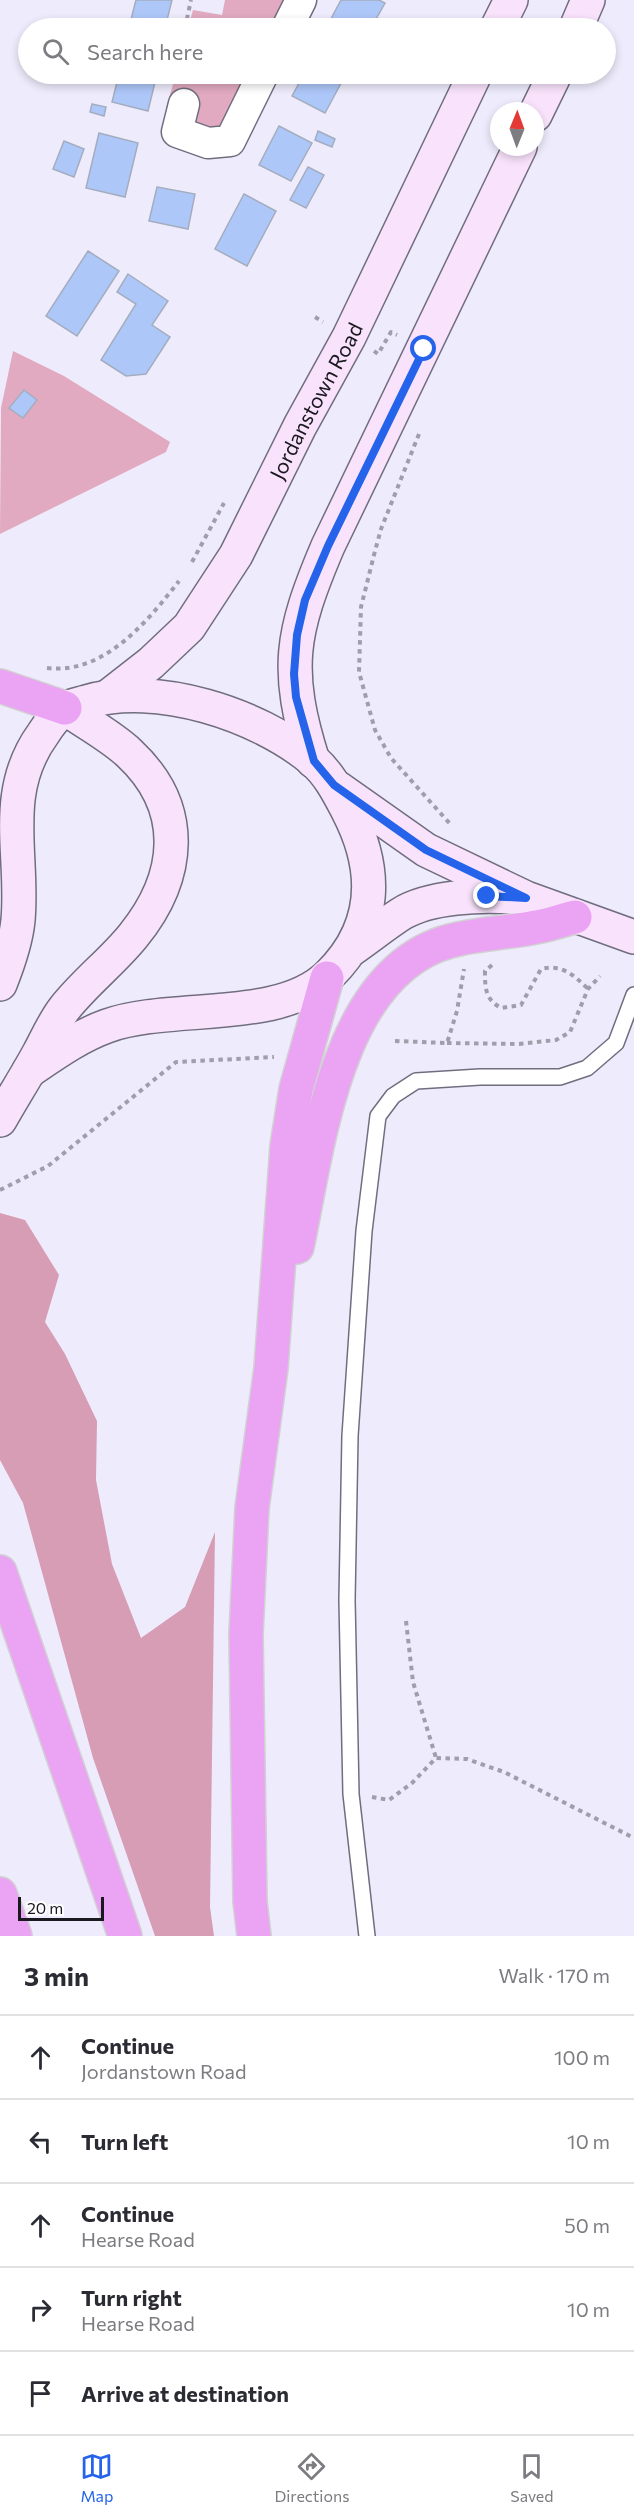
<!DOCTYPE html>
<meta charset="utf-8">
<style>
:root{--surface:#fff;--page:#f7f7f7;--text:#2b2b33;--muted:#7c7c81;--line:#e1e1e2;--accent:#2563eb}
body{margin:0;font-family:Commissioner,sans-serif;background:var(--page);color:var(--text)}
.compass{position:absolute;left:490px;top:102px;width:54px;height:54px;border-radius:50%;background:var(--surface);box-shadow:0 3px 9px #0003;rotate:1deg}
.scale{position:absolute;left:18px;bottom:15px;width:86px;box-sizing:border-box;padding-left:6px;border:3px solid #1a1920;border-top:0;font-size:16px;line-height:21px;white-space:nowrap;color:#1a1920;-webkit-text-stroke:4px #fff;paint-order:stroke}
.stop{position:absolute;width:18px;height:18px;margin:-14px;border:4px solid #2563eb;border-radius:50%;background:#fff}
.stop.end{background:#2563eb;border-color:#fff;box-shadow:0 2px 6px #0008}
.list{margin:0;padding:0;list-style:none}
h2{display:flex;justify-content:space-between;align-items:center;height:78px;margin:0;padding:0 24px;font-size:26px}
h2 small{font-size:20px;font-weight:400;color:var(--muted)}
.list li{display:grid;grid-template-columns:39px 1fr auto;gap:18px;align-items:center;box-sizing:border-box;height:84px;padding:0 24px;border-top:2px solid var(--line)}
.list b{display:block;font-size:22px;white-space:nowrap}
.list p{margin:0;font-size:20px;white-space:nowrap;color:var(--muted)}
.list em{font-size:20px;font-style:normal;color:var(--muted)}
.icon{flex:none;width:33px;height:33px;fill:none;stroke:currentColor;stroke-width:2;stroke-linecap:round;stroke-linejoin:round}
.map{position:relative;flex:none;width:634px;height:1936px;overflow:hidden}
.search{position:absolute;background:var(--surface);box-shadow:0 3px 9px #0003;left:18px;right:18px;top:18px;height:66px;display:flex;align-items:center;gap:15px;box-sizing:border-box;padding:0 21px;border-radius:33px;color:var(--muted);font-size:22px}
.sheet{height:498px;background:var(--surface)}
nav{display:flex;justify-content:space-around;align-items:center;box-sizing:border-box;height:84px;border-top:2px solid var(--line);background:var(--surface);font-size:16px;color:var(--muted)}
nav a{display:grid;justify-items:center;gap:3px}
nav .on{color:var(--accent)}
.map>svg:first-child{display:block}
</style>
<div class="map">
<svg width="634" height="1936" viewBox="0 0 634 1936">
<rect width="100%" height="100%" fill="#eeecfc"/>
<g fill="#e2aac1">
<polygon points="225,0 286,0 272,28 188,28 193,10 222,15"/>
<polygon points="176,74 249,74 219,132 200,137 188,113 166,108"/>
<polygon points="13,351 64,376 170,442 166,452 0,534 1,408"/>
</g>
<polygon fill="#d79db5" points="0,1213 25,1220 59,1275 45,1322 65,1354 97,1421 96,1480 112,1564 141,1638 185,1607 215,1532 210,1907 214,1936 155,1936 93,1758 23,1503 0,1460"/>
<g fill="#aec7f9" stroke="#a4adbf" stroke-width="1.5">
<polygon points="136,0 172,0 165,28 129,27"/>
<polygon points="341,0 379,0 385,3 371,28 326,28"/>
<polygon points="119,74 157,74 148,111 112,102"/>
<polygon points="304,74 346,74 325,113 292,96"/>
<polygon points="92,104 106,107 104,116 90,112"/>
<polygon points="279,126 312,143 291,181 259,165"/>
<polygon points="318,131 335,139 332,147 315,140"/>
<polygon points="99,133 138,143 125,197 86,188"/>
<polygon points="64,141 84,149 74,177 53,169"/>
<polygon points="308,167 324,175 306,208 290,200"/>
<polygon points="157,187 195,194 188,229 149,221"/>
<polygon points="244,194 276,211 247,266 215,249"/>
<polygon points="88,251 119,271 77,336 46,316"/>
<polygon points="128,274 168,301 152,325 170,337 146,374 126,376 101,360 136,304 117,292"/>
<polygon points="24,390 37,400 23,418 9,408"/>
</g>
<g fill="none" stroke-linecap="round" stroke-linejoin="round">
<defs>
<polyline id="lane" points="367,1936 351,1794 347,1600 350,1436 364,1231 378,1116 393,1096 416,1081 480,1077 560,1077 587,1068 616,1043 634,995"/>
<g id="street">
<polyline points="287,28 301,0"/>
<polyline points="184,104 177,132 208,143 230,141 263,74"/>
</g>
<g id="secondary">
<polyline points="497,28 511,0"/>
<polyline points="576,28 588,0"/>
<polyline points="535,115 555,74"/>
<path id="s1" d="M110,695L151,663L189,627L236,555L300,426L349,337L475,74"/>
<path d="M313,761C284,669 291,633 328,546L520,147"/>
<polyline points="338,788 426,850 526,898 634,937"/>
<path d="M352,949C368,938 384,925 401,914C430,896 481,895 514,897"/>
<path d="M0,984C8,964 16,942 18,920C24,855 0,793 43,734C48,726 57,714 65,709C71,705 80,704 86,702C156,681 258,714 313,760C329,774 338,792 348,811C378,869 378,927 329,975C280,1024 170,1003 107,1026C79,1036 54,1054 29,1071"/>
<path d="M0,1120C13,1097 27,1075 39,1053C47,1038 54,1022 64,1009C85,982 112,962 133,936C181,877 188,808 129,753C111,736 86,723 65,708"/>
</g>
<g id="highway">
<polyline points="0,686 65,708"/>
<path d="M297,1247C318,1149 335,972 450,941C478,933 508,933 536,927C549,925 562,920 575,917"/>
<polyline points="0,1572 125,1936"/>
<polyline points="0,1894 15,1936"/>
<polyline points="254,1936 250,1901 246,1634 252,1508 271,1368 287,1146 296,1089 327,978"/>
</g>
</defs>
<use href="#lane" stroke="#706d7f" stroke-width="18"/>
<use href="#street" stroke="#706d7f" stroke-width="33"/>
<use href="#secondary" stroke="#706d7f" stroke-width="36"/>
<use href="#highway" stroke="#d1d1d2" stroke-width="36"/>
<g stroke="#a09eab" stroke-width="4" stroke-dasharray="4.5 4.5" stroke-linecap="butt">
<polyline points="185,28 191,0"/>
<polyline points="315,317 323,322"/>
<polyline points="374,351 378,354 391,332 397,335"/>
<polyline points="419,434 381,529 375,551 361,607 359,672 375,730 391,758 452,826"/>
<polyline points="192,562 224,503"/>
<path d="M47,668C104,675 148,621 179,581"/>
<path d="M492,965L485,971C485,988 485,999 501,1008L521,1005L541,969C562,964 574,975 588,989"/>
<polyline points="395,1041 447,1043 457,1011 464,969"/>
<polyline points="447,1043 519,1044 556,1040 570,1032 588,989 600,976"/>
<polyline points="0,1190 48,1166 176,1062 274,1057"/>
<polyline points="406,1621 413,1682 436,1758"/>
<polyline points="372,1797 389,1800 412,1783 436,1758 467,1759 504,1772 634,1838"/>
</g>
<use href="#lane" stroke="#fff" stroke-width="15"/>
<use href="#street" stroke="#fff" stroke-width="30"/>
<use href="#secondary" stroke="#f9e3fc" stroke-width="33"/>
<use href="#highway" stroke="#eba3f4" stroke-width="33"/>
</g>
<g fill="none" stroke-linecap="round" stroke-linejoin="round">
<polyline stroke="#2563eb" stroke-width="8" points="424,349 328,546 305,600 297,635 294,674 296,697 314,761 334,785 426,850 526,898 487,896"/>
</g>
<g text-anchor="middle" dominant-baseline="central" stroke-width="4.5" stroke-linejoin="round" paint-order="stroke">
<g font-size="21" fill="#1a1920" stroke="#fff">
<text stroke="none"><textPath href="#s1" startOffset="364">Jordanstown Road</textPath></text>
</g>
</g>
</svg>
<svg class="compass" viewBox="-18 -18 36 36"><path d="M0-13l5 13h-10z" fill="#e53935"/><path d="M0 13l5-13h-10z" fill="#7c7c81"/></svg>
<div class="scale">20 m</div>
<div class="stop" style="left:424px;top:349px"></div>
<div class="stop end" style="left:487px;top:896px"></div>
<div class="search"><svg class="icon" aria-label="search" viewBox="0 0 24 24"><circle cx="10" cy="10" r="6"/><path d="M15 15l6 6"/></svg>Search here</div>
</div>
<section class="sheet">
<h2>3 min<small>Walk · 170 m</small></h2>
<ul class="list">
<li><svg class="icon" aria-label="ahead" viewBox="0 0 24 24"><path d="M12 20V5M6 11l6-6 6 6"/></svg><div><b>Continue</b><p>Jordanstown Road</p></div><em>100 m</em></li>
<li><svg class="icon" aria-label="left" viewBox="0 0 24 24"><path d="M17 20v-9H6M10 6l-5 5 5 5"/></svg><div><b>Turn left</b></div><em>10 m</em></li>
<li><svg class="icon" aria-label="ahead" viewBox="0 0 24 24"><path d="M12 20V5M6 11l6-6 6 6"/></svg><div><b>Continue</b><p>Hearse Road</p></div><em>50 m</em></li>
<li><svg class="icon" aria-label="right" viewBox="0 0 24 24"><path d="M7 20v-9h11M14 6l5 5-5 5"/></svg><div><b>Turn right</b><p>Hearse Road</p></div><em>10 m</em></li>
<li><svg class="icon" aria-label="arrive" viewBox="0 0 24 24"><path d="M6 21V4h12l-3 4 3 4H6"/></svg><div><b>Arrive at destination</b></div></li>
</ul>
</section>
<nav>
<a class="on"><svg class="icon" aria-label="map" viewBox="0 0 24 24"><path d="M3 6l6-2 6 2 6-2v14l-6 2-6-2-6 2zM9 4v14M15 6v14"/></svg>Map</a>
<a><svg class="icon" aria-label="directions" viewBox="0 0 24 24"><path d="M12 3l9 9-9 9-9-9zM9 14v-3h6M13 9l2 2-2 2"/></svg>Directions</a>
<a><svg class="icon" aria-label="saved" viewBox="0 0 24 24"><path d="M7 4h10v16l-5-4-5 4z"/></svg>Saved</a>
</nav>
